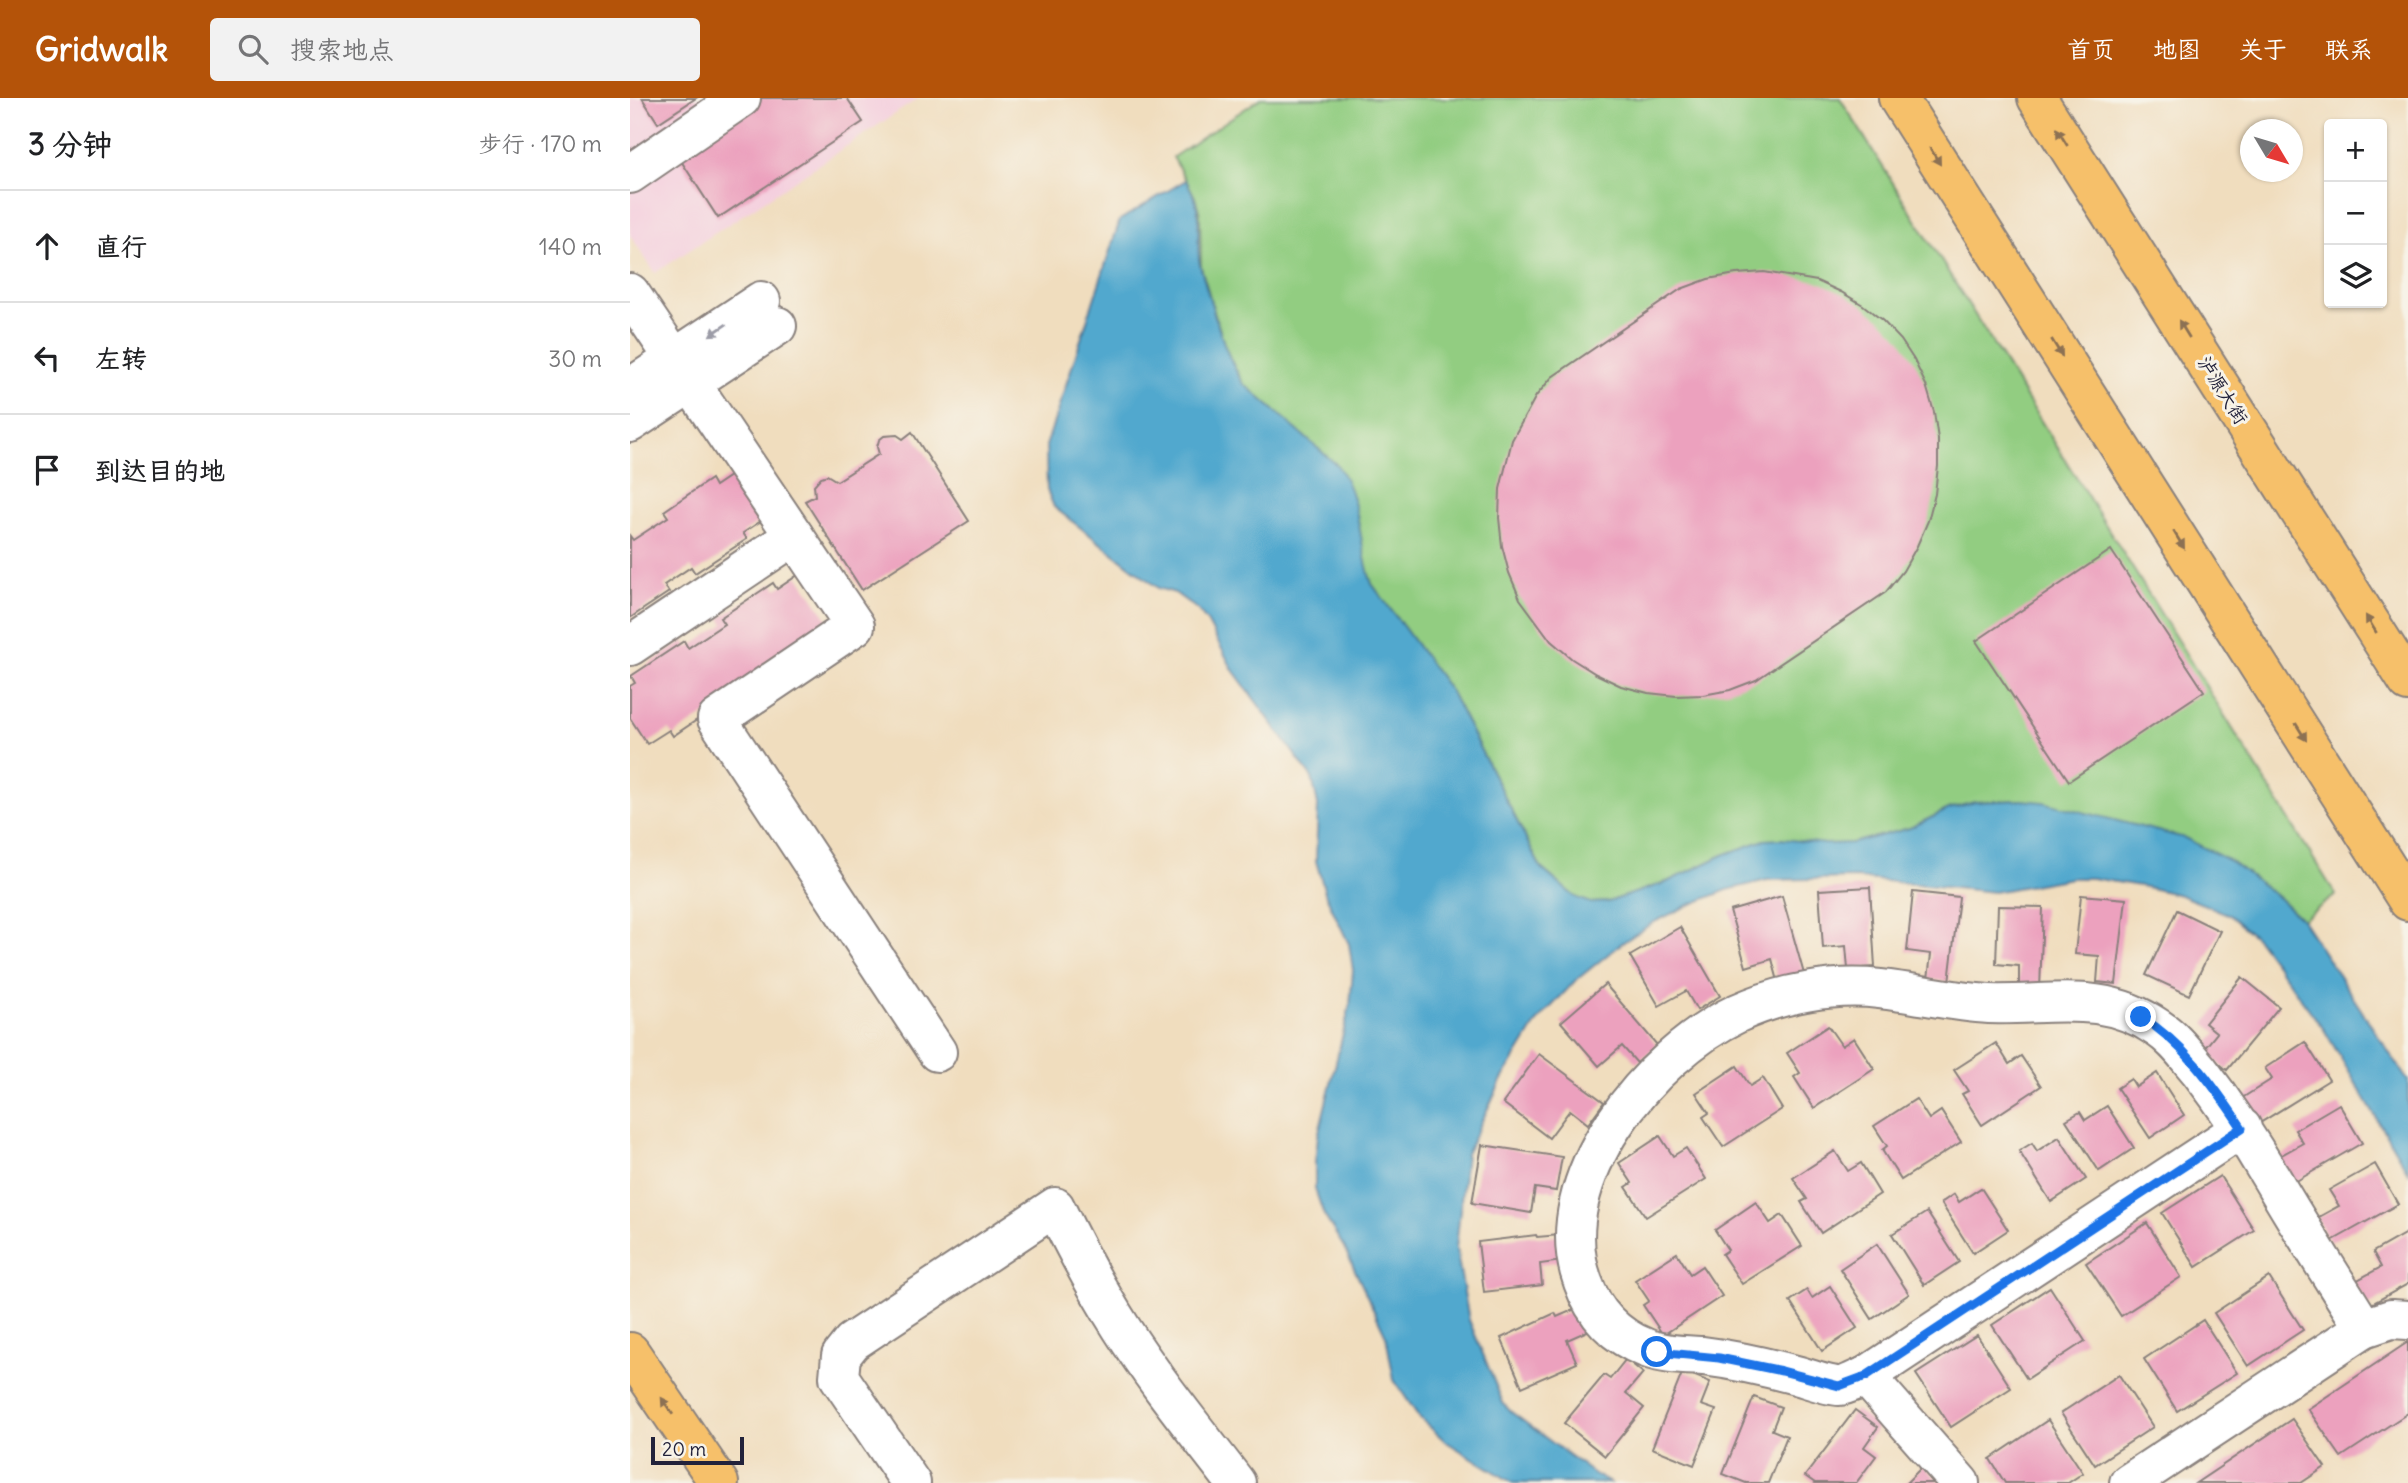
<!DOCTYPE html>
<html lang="zh">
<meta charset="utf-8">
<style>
:root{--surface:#fff;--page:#f2f2f2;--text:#202124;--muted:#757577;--line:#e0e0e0;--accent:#b45309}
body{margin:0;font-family:Delius,"LXGW WenKai TC",sans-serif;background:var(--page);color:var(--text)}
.controls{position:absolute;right:21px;top:21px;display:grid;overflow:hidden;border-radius:7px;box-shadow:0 2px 5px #0004}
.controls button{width:63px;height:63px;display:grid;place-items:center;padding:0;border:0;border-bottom:2px solid var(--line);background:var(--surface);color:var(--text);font:35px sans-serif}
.compass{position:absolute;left:1610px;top:21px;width:63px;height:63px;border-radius:50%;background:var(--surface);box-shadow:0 2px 5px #0004;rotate:128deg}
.scale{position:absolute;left:21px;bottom:18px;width:93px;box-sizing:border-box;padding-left:7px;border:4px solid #22223b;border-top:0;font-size:19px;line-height:24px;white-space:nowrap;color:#22223b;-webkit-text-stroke:5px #f7f3e8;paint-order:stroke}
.stop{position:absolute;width:21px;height:21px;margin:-16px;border:5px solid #1a73e8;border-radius:50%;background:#fff}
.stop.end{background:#1a73e8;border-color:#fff;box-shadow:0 2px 7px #0008}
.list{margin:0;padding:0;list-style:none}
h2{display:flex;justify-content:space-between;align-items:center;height:91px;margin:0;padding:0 28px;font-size:30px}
h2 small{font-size:23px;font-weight:400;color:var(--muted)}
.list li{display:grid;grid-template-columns:46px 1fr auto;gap:21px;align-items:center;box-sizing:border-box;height:112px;padding:0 28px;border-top:2px solid var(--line)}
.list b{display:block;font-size:26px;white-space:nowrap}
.list em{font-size:23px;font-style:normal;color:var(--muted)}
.icon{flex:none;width:38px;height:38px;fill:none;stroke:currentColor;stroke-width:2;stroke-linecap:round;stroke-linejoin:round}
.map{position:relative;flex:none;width:1778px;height:1385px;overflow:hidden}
header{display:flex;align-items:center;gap:42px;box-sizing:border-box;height:98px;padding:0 35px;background:var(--accent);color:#fff}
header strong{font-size:33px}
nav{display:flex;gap:38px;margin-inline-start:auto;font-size:24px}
.search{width:490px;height:63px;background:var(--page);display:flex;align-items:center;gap:18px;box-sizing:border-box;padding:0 24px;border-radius:7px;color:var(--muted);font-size:26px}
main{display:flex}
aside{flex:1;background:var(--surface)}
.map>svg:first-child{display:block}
</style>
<header>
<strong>Gridwalk</strong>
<div class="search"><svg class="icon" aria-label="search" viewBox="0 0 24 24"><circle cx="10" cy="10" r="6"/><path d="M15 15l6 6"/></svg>搜索地点</div>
<nav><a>首页</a><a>地图</a><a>关于</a><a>联系</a></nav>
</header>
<main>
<aside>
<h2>3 分钟<small>步行 · 170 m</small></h2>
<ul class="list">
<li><svg class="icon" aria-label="ahead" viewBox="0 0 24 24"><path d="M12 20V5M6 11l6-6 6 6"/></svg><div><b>直行</b></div><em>140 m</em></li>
<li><svg class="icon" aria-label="left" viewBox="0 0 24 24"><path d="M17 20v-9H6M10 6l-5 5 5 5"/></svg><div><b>左转</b></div><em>30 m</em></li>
<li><svg class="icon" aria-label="arrive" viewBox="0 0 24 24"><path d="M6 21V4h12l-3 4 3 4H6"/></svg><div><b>到达目的地</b></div></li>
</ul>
</aside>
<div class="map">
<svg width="1778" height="1385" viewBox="0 0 1778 1385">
<rect width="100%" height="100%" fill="#f7f3e8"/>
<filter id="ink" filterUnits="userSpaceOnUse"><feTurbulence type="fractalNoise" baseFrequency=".0143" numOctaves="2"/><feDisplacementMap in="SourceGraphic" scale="14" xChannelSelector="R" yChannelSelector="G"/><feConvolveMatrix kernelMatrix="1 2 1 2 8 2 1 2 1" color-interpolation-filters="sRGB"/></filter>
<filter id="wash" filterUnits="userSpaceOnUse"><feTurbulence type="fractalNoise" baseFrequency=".00686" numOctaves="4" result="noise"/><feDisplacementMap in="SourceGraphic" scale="28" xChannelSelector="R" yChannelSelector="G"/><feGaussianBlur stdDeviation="1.57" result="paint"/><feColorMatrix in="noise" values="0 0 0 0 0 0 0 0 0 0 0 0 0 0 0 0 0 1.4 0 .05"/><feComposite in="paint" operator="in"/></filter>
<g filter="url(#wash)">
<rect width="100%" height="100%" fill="#f0ddbe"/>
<polygon fill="#f4cfde" points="0,0 289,0 25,175 0,137"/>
<polygon fill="#92cd81" stroke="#5a785e" stroke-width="2" points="631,0 1210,0 1706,797 1672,822 1649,800 1602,764 1392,702 1345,704 1319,711 1280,730 1222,745 1093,757 1037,784 978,804 961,805 945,799 911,770 821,594 742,486 736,469 613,285 596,253 571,169 570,116 565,99 543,59"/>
<path fill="#51a8ce" stroke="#3a6584" stroke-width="2" d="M556,82C575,115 566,127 569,161C571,174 576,186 579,198C588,228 596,258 613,285L707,367C732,401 728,447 742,486L821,594L911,770L945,799L961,805L978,804L1037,784L1093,757L1134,742L1152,741L1196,746L1222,745L1280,730L1319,711L1345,704L1392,702L1413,704L1555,740L1602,764L1649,800L1672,822L1778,983V1074L1695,933L1627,841L1598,816L1550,797L1516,789L1462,780H1441L1364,794L1226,780L1137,782L1097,792L1059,807L1024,824L992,845L945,883L907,924L871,983L836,1056L826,1150L839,1222L873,1305L880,1313L964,1376L980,1385H883L815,1343L789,1319L764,1282L756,1238L714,1149L694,1117L685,1091V1064L688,1038L720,907L723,872L719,846L696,798L686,763L688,707L682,680L603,572L578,525L567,511L545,495L528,490L424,409L417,392L416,348L490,122Z"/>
<g id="blocks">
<g fill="#eca1be">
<polygon points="12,0 66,0 28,25"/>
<polygon points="122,0 217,0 233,24 88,120 44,52"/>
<polygon points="1134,174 1187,183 1211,194 1233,207 1253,223 1271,242 1284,262 1296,287 1304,314 1308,341 1308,368 1305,396 1298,423 1287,448 1273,473 1256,494 1126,582 1100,592 1073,597 1046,598 1018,595 991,588 966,576 942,561 921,543 890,501 879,475 872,448 869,420 870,391 882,342 906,298 922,279 1051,191 1078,181 1106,176"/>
<polygon points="282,334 339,423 232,492 175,403 185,398 184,387 191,379 197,377 207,383 249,356 247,349 249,342 254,338 267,337 273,341"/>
<polygon points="103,376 134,421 113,435 117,441 65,475 61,469 34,487 39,494 0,520 0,438 3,442 38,419 34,413 81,381 85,388"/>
<polygon points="1481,452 1574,593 1439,683 1346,543"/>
<polygon points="168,477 200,525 89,607 43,638 39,632 17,646 0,620 0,588 5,585 1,578 54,543 58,550 94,526 90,520 143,485 147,491"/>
<polygon points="1240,789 1245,869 1218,871 1216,848 1193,850 1189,792"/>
<polygon points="1283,794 1329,799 1319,884 1298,881 1301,856 1277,853"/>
<polygon points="1451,797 1496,801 1486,886 1467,884 1469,858 1445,856"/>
<polygon points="1152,798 1174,876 1148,883 1142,861 1116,869 1100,813"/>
<polygon points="1368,808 1413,809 1410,892 1389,891 1389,868 1366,866"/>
<polygon points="1547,812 1590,833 1559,897 1516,877"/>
<polygon points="1050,829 1090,898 1067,912 1056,893 1029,908 1000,858"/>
<polygon points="1612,879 1649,909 1597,972 1573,952 1587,935 1575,925"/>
<polygon points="975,886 1027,947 1007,965 992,948 969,968 931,924"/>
<polygon points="1198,928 1212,948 1224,940 1244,971 1184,1010 1164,979 1170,975 1157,955"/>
<polygon points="1675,944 1699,982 1625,1028 1609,1002 1642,981 1635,970"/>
<polygon points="1366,945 1379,966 1391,958 1411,988 1352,1027 1332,996 1338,993 1324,972"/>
<polygon points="909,956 974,1004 958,1026 940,1012 919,1040 873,1005"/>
<polygon points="1107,968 1120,988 1133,980 1152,1011 1093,1049 1073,1019 1079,1015 1066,995"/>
<polygon points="1527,975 1554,1017 1520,1040 1487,990 1501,981 1506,989"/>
<polygon points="1286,1001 1299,1021 1311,1013 1331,1044 1271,1082 1252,1052 1257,1048 1244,1028"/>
<polygon points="1709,1006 1732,1045 1663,1085 1648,1059 1673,1045 1665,1032"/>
<polygon points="1477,1008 1504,1050 1469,1073 1436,1022 1450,1014 1455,1022"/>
<polygon points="1030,1038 1043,1058 1056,1050 1076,1081 1016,1119 996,1089 1002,1085 989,1065"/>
<polygon points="1429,1039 1456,1081 1421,1104 1389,1053 1402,1045 1407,1053"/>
<polygon points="852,1047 932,1059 926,1093 905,1090 901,1115 842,1105"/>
<polygon points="1205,1053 1218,1073 1231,1065 1250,1096 1191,1135 1171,1104 1177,1101 1163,1080"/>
<polygon points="1745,1066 1768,1106 1700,1144 1687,1120 1709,1108 1699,1092"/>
<polygon points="1590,1078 1624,1132 1566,1169 1532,1115"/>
<polygon points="1351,1090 1378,1132 1343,1155 1311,1105 1324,1096 1329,1104"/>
<polygon points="1126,1104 1140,1125 1152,1117 1172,1148 1112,1186 1092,1156 1098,1152 1085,1132"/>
<polygon points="1297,1114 1329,1164 1294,1187 1262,1136"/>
<polygon points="1517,1125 1551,1179 1491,1218 1456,1165"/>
<polygon points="1778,1134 1778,1186 1738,1208 1724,1184 1751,1169 1743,1154"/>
<polygon points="906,1137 907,1139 930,1137 933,1163 910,1166 912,1187 854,1194 848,1144"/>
<polygon points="1247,1146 1279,1196 1242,1221 1210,1171"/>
<polygon points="1047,1155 1060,1176 1072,1168 1092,1198 1033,1237 1013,1207 1019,1203 1005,1182"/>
<polygon points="1639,1179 1673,1232 1618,1268 1584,1215"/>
<polygon points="1200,1188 1227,1230 1192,1253 1160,1203 1177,1192 1182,1200"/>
<polygon points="1420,1189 1455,1243 1397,1281 1362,1227"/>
<polygon points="952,1208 962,1231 937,1242 947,1265 892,1289 871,1240 925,1215 927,1219"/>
<polygon points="1573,1222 1607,1275 1547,1313 1514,1261"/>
<polygon points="1347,1237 1381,1290 1321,1329 1286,1276"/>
<polygon points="1778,1244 1778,1315 1711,1359 1678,1311"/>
<polygon points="996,1261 1013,1275 996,1295 1014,1310 975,1358 934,1325 974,1277 980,1281"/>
<polygon points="1053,1273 1080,1284 1071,1307 1086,1312 1064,1367 1022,1350"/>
<polygon points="1489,1277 1523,1329 1465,1367 1431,1315"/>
<polygon points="1124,1299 1151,1309 1142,1332 1157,1338 1138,1385 1116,1385 1093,1376"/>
<polygon points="1225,1312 1248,1329 1234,1349 1246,1358 1226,1385 1185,1385 1175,1378"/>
<polygon points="1662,1321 1695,1369 1671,1385 1566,1385"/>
<polygon points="1418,1322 1453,1375 1438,1385 1375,1385 1360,1361"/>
<polygon points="1293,1368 1311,1385 1276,1385"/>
</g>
</g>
</g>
<g filter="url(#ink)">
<use href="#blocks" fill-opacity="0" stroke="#89807c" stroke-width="2"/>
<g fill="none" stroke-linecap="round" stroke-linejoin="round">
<defs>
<g id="minor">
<polyline points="0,76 111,0"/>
<polyline points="0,195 225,528 87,621 307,954"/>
<polyline points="0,290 131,203"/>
<polyline points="0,325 147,228"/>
<polyline points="0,548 164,438"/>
<path d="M1612,1030L1236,1278C1228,1281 1217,1288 1209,1288C1198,1288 1177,1280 1166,1277C1136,1269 1105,1262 1073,1258C1055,1257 1034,1257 1016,1250C985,1238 964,1215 953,1184C915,1082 1021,956 1108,915C1152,895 1203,886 1250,891C1287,895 1322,904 1359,906C1421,908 1473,892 1528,930C1545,941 1556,957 1569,972C1596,1007 1619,1042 1642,1081C1671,1131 1703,1180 1734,1230"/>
<polyline points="1236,1278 1330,1385"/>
<path d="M281,1385L209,1279L211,1258L222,1244L425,1109C445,1150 467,1192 492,1231C526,1284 567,1334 606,1385"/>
<polyline points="1499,1385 1734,1230 1761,1221 1778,1222"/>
</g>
<g id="major">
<polyline points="1268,0 1778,803"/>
<polyline points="1407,0 1778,584"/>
</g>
<polyline id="highway" points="0,1254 89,1385"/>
</defs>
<use href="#minor" stroke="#89807c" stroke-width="42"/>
<use href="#major" stroke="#89807c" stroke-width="42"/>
<use href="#highway" stroke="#89807c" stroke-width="42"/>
<use href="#minor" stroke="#fff" stroke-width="38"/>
<use href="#major" stroke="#f6c06b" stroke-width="38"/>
<use href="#highway" stroke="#f6c06b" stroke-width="38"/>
</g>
<defs><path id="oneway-solid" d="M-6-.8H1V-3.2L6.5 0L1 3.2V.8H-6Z" transform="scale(1.75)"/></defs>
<g fill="#8c7153">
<use href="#oneway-solid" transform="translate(1432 39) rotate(-122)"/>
<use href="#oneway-solid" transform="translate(1305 58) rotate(58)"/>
<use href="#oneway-solid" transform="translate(1554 231) rotate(-122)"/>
<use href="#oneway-solid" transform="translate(1427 250) rotate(58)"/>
<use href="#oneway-solid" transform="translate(1549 442) rotate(58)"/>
<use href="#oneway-solid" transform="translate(1741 526) rotate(-122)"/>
<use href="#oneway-solid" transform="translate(1671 634) rotate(58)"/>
<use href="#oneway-solid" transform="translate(37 1308) rotate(-124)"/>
</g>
<use fill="#9c9ca7" href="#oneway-solid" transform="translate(88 232) rotate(146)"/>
</g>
<g fill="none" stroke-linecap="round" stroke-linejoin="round" filter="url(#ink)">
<path stroke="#1a73e8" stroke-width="9" d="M1027,1254L1089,1260L1152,1273L1209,1288L1236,1278L1612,1030C1584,988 1554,945 1511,919"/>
</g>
<g text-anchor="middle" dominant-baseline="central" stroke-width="6" stroke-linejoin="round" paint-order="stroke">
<g font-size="19" fill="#22223b" stroke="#f7f3e8">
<text transform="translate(1593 292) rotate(58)">泸源大街</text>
</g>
</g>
</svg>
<div class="controls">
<button>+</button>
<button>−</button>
<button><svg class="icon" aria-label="layers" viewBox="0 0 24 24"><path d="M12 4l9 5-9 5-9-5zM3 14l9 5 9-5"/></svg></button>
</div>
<svg class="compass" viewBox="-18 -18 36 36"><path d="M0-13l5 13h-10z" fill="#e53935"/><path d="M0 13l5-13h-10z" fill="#757577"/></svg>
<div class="scale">20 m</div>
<div class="stop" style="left:1027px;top:1254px"></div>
<div class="stop end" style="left:1511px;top:919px"></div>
</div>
</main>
